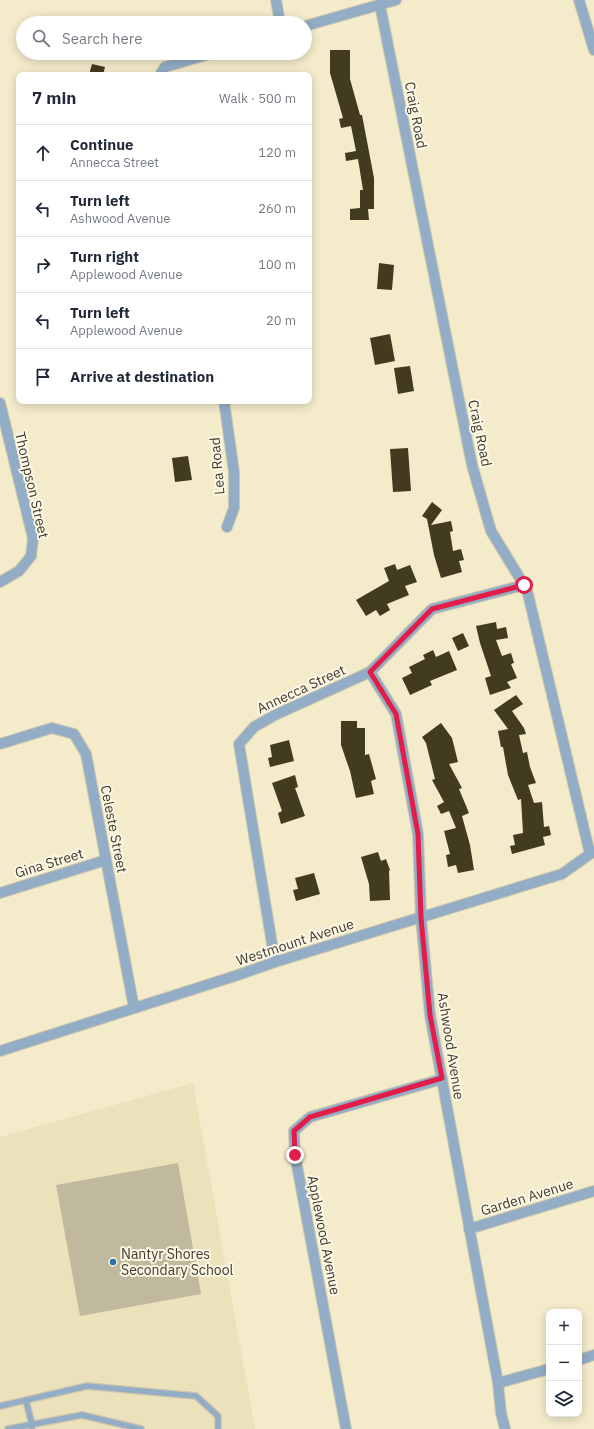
<!DOCTYPE html>
<meta charset="utf-8">
<style>
:root{--surface:#fff;--page:#f6f6f7;--text:#1f2937;--muted:#747a83;--line:#e0e1e3}
body{margin:0;font-family:"IBM Plex Sans",sans-serif;background:var(--page);color:var(--text)}
.controls{position:absolute;right:12px;bottom:12px;display:grid;overflow:hidden;border-radius:8px;box-shadow:0 2px 10px #0003}
.controls button{width:36px;height:36px;display:grid;place-items:center;padding:0;border:0;border-bottom:1px solid var(--line);background:var(--surface);color:var(--text);font:20px sans-serif}
.stop{position:absolute;width:12px;height:12px;margin:-9px;border:3px solid #e11d48;border-radius:50%;background:#fff}
.stop.end{background:#e11d48;border-color:#fff;box-shadow:0 1px 4px #0008}
.list{margin:0;padding:0;list-style:none}
h2{display:flex;justify-content:space-between;align-items:center;height:52px;margin:0;padding:0 16px;font-size:17px}
h2 small{font-size:13px;font-weight:400;color:var(--muted)}
.list li{display:grid;grid-template-columns:26px 1fr auto;gap:12px;align-items:center;box-sizing:border-box;height:56px;padding:0 16px;border-top:1px solid var(--line)}
.list b{display:block;font-size:15px;white-space:nowrap}
.list p{margin:0;font-size:13px;white-space:nowrap;color:var(--muted)}
.list em{font-size:13px;font-style:normal;color:var(--muted)}
.icon{flex:none;width:22px;height:22px;fill:none;stroke:currentColor;stroke-width:2;stroke-linecap:round;stroke-linejoin:round}
.map{position:relative;flex:none;width:594px;height:1429px;overflow:hidden}
.search{position:absolute;background:var(--surface);box-shadow:0 2px 10px #0003;left:16px;top:16px;width:296px;height:44px;display:flex;align-items:center;gap:10px;box-sizing:border-box;padding:0 14px;border-radius:22px;color:var(--muted);font-size:15px}
.panel{position:absolute;background:var(--surface);box-shadow:0 2px 10px #0003;left:16px;top:72px;width:296px;height:332px;border-radius:8px}
.map>svg:first-child{display:block}
</style>
<div class="map">
<svg width="594" height="1429" viewBox="0 0 594 1429">
<rect width="100%" height="100%" fill="#f4ebcb"/>
<polygon fill="#ebe1ba" points="193,1083 255,1429 0,1429 0,1137"/>
<polygon fill="#c1b99d" points="178,1163 201,1294 80,1316 56,1185"/>
<g fill="#433b20">
<polygon points="330,50 350,50 350,79 360,115 362,115 374,178 374,209 368,209 369,220 350,220 350,209 360,208 360,190 363,190 358,159 346,161 345,153 356,151 351,126 341,128 339,119 343,118 330,73"/>
<polygon points="92,64 105,67 103,75 89,75"/>
<polygon points="379,263 394,265 392,290 377,289"/>
<polygon points="390,334 395,361 375,365 370,338"/>
<polygon points="410,366 414,391 398,394 394,368"/>
<polygon points="408,448 411,491 393,492 390,449"/>
<polygon points="188,456 192,480 175,482 172,458"/>
<polygon points="432,502 442,510 431,525 451,521 453,531 450,532 453,551 461,549 464,560 459,561 462,572 441,578 434,555 427,519 422,516"/>
<polygon points="395,564 397,570 410,565 417,582 405,586 409,595 387,604 390,610 380,616 376,610 366,616 356,600 389,581 384,568"/>
<polygon points="496,622 497,629 506,627 508,638 496,640 502,656 511,653 514,663 511,664 517,678 507,682 511,688 490,695 485,678 491,676 480,643 476,626"/>
<polygon points="463,633 469,646 458,651 452,638"/>
<polygon points="433,650 436,657 449,651 457,670 430,681 432,685 410,695 402,678 412,673 409,667 425,659 423,655"/>
<polygon points="516,695 523,704 512,711 524,728 526,734 519,735 523,753 527,752 530,767 536,783 528,785 534,803 542,802 544,827 549,826 551,835 543,837 545,845 512,854 510,846 515,845 513,835 523,833 521,799 518,800 508,775 503,747 501,747 498,731 508,729 494,710"/>
<polygon points="341,721 357,721 357,728 365,728 365,755 369,754 376,779 371,781 374,794 356,798 350,771 341,745"/>
<polygon points="441,723 452,738 458,762 449,764 462,788 459,789 469,813 462,816 470,845 474,870 458,873 456,865 448,867 446,855 450,854 444,831 456,828 449,811 441,814 437,806 444,802 432,780 435,779 426,743 422,737"/>
<polygon points="289,740 294,761 270,767 268,758 272,757 270,745"/>
<polygon points="295,775 298,787 295,788 305,816 281,824 278,813 282,811 272,783"/>
<polygon points="378,852 381,861 386,859 390,870 389,871 390,900 370,901 369,884 361,857"/>
<polygon points="314,873 320,894 296,901 293,890 298,889 295,878"/>
</g>
<g fill="none" stroke-linecap="round" stroke-linejoin="round">
<defs>
<g id="service">
<polyline points="26,1401 32,1424 32,1429"/>
<polyline points="0,1406 87,1386 196,1396 218,1416 218,1429"/>
<polyline points="8,1429 82,1415 141,1429"/>
</g>
<g id="minor">
<polyline points="276,0 280,23"/>
<polyline points="579,0 594,50"/>
<polyline points="380,5 472,465 491,531 527,590 590,854"/>
<polyline points="305,26 396,0"/>
<polyline points="160,75 165,67 213,53"/>
<polyline points="224,401 234,472 234,508 227,527"/>
<polyline points="0,403 33,538 31,556 19,571 0,582"/>
<polyline points="370,672 396,714 418,834 421,918 430,1015 498,1383 501,1413 505,1429"/>
<polyline points="0,744 52,728 74,734 86,754 134,1008"/>
<polyline points="0,893 106,860"/>
<polyline points="275,962 239,744 254,727 275,715 370,672 432,609 524,585"/>
<polyline points="0,1051 238,975 275,962 562,874 594,851"/>
<polyline points="469,1229 594,1191"/>
<polyline points="579,1360 594,1355"/>
<polyline points="498,1383 549,1369"/>
<polyline points="346,1429 295,1155 294,1131 310,1117 442,1079"/>
</g>
</defs>
<use href="#service" stroke="#d0c8ac" stroke-width="8"/>
<use href="#minor" stroke="#d0c8ac" stroke-width="12"/>
<use href="#service" stroke="#92adc5" stroke-width="5.5"/>
<use href="#minor" stroke="#92adc5" stroke-width="10"/>
</g>
<g fill="none" stroke-linecap="round" stroke-linejoin="round">
<polyline stroke="#e11d48" stroke-width="5" points="295,1155 294,1131 310,1117 442,1078 430,1015 421,918 418,834 396,714 370,672 432,609 524,585"/>
</g>
<circle fill="#2c71a6" stroke="#fdf8e5" stroke-width="1.5" cx="113" cy="1262" r="4"/>
<g text-anchor="middle" dominant-baseline="central" stroke-width="4" stroke-linejoin="round" paint-order="stroke">
<g font-size="14" fill="#3e3a2e" stroke="#fdf8e5">
<text transform="translate(416 115) rotate(79)">Craig Road</text>
<text transform="translate(480 433) rotate(78)">Craig Road</text>
<text transform="translate(217 466) rotate(-95)">Lea Road</text>
<text transform="translate(32 485) rotate(77)">Thompson Street</text>
<text transform="translate(301 689) rotate(-25)">Annecca Street</text>
<text transform="translate(114 829) rotate(79)">Celeste Street</text>
<text transform="translate(49 863) rotate(-17)">Gina Street</text>
<text transform="translate(295 942) rotate(-18)">Westmount Avenue</text>
<text transform="translate(451 1046) rotate(81)">Ashwood Avenue</text>
<text transform="translate(527 1197) rotate(-17)">Garden Avenue</text>
<text transform="translate(324 1235) rotate(79)">Applewood Avenue</text>
</g>
<g font-size="14" fill="#3e3a2e" stroke="#fdf8e5" text-anchor="start">
<text x="121" y="1254">Nantyr Shores<tspan x="121" dy="16">Secondary School</tspan></text>
</g>
</g>
</svg>
<div class="controls">
<button>+</button>
<button>−</button>
<button><svg class="icon" aria-label="layers" viewBox="0 0 24 24"><path d="M12 4l9 5-9 5-9-5zM3 14l9 5 9-5"/></svg></button>
</div>
<div class="stop" style="left:524px;top:585px"></div>
<div class="stop end" style="left:295px;top:1155px"></div>
<div class="search"><svg class="icon" aria-label="search" viewBox="0 0 24 24"><circle cx="10" cy="10" r="6"/><path d="M15 15l6 6"/></svg>Search here</div>
<section class="panel">
<h2>7 min<small>Walk · 500 m</small></h2>
<ul class="list">
<li><svg class="icon" aria-label="ahead" viewBox="0 0 24 24"><path d="M12 20V5M6 11l6-6 6 6"/></svg><div><b>Continue</b><p>Annecca Street</p></div><em>120 m</em></li>
<li><svg class="icon" aria-label="left" viewBox="0 0 24 24"><path d="M17 20v-9H6M10 6l-5 5 5 5"/></svg><div><b>Turn left</b><p>Ashwood Avenue</p></div><em>260 m</em></li>
<li><svg class="icon" aria-label="right" viewBox="0 0 24 24"><path d="M7 20v-9h11M14 6l5 5-5 5"/></svg><div><b>Turn right</b><p>Applewood Avenue</p></div><em>100 m</em></li>
<li><svg class="icon" aria-label="left" viewBox="0 0 24 24"><path d="M17 20v-9H6M10 6l-5 5 5 5"/></svg><div><b>Turn left</b><p>Applewood Avenue</p></div><em>20 m</em></li>
<li><svg class="icon" aria-label="arrive" viewBox="0 0 24 24"><path d="M6 21V4h12l-3 4 3 4H6"/></svg><div><b>Arrive at destination</b></div></li>
</ul>
</section>
</div>
